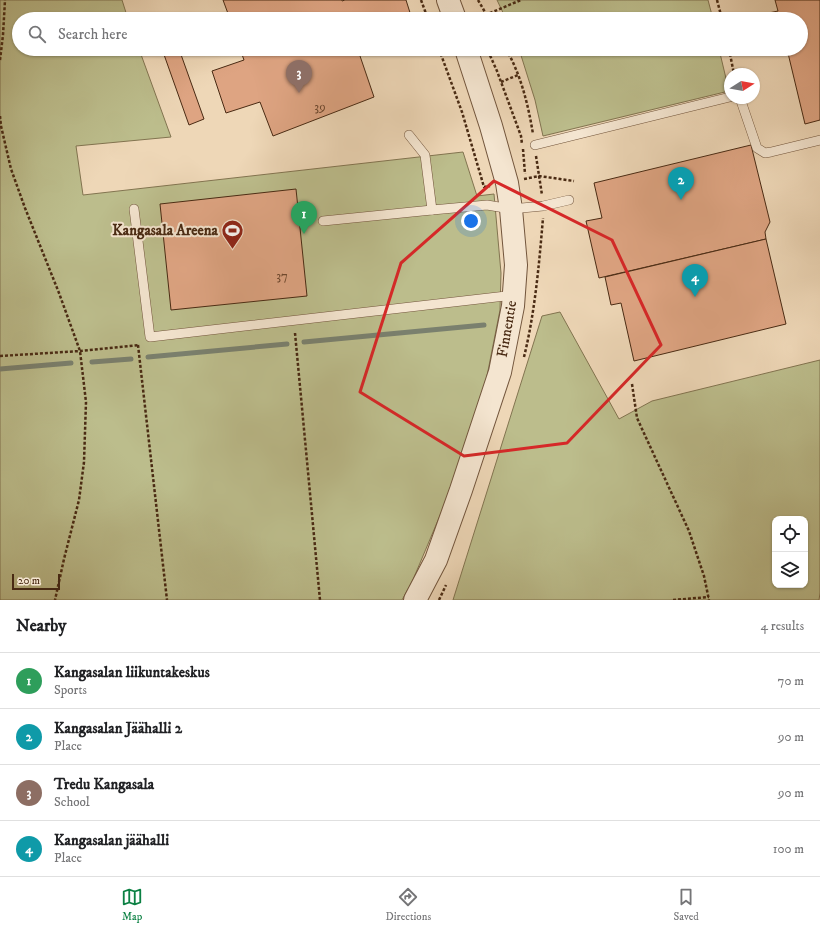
<!DOCTYPE html>
<meta charset="utf-8">
<style>
:root{--surface:#fff;--page:#f6f6f6;--text:#202124;--muted:#757577;--line:#e0e0e0;--accent:#0b8043}
body{margin:0;font-family:"IM FELL DW Pica",serif;background:var(--page);color:var(--text)}
.controls{position:absolute;right:12px;bottom:12px;display:grid;overflow:hidden;border-radius:8px;box-shadow:0 1px 3px #0004}
.controls button{width:36px;height:36px;display:grid;place-items:center;padding:0;border:0;border-bottom:1px solid var(--line);background:var(--surface);color:var(--text);font:20px sans-serif}
.compass{position:absolute;left:724px;top:68px;width:36px;height:36px;border-radius:50%;background:var(--surface);box-shadow:0 1px 3px #0004;rotate:79deg}
.scale{position:absolute;left:12px;bottom:10px;width:48px;box-sizing:border-box;padding-left:4px;border:2px solid #492a13;border-top:0;font-size:11px;line-height:14px;white-space:nowrap;color:#492a13;-webkit-text-stroke:3px #f4e5d0;paint-order:stroke}
.you{position:absolute;left:471px;top:221px;width:14px;height:14px;margin:-10px;border:3px solid #fff;border-radius:50%;background:#1a73e8;box-shadow:0 0 0 6px #1a73e833}
.badge{display:grid;place-items:center;width:26px;height:26px;border-radius:50%;background:var(--accent);color:#fff;font-size:13px;font-weight:700}
.pin{position:absolute;translate:-50% -33px;filter:drop-shadow(0 1px 2px #0008)}
.pin::after{content:'';position:absolute;top:21px;width:14px;height:12px;background:inherit;clip-path:polygon(0 0,100% 0,50% 100%)}
.list{margin:0;padding:0;list-style:none}
h2{display:flex;justify-content:space-between;align-items:center;height:52px;margin:0;padding:0 16px;font-size:17px}
h2 small{font-size:13px;font-weight:400;color:var(--muted)}
.list li{display:grid;grid-template-columns:26px 1fr auto;gap:12px;align-items:center;box-sizing:border-box;height:56px;padding:0 16px;border-top:1px solid var(--line)}
.list b{display:block;font-size:15px;white-space:nowrap}
.list p{margin:0;font-size:13px;white-space:nowrap;color:var(--muted)}
.list em{font-size:13px;font-style:normal;color:var(--muted)}
.icon{flex:none;width:22px;height:22px;fill:none;stroke:currentColor;stroke-width:2;stroke-linecap:round;stroke-linejoin:round}
.map{position:relative;flex:none;width:820px;height:600px;overflow:hidden}
.search{position:absolute;background:var(--surface);box-shadow:0 1px 3px #0004;left:12px;right:12px;top:12px;height:44px;display:flex;align-items:center;gap:10px;box-sizing:border-box;padding:0 14px;border-radius:22px;color:var(--muted);font-size:15px}
.sheet{height:276px;background:var(--surface)}
nav{display:flex;justify-content:space-around;align-items:center;box-sizing:border-box;height:56px;border-top:1px solid var(--line);background:var(--surface);font-size:11px;color:var(--muted)}
nav a{display:grid;justify-items:center;gap:2px}
nav .on{color:var(--accent)}
.map>svg:first-child{display:block}
</style>
<div class="map">
<svg width="820" height="600" viewBox="0 0 820 600">
<rect width="100%" height="100%" fill="#eed7b7"/>
<filter id="stains"><feTurbulence type="fractalNoise" baseFrequency=".005" numOctaves="4"/><feColorMatrix values="0 0 0 0 .2 0 0 0 0 .09 0 0 0 0 .02 0 0 0 .5 -.17"/></filter>
<radialGradient id="worn" r=".72"><stop offset=".6" stop-color="#630" stop-opacity="0"/><stop offset="1" stop-color="#630" stop-opacity=".3"/></radialGradient>
<g fill="#bcbd8c" stroke="#827450" fill-rule="evenodd">
<polygon points="0,0 122,0 128,19 19,19 19,49 139,49 171,137 76,146 83,195 463,152 477,196 494,194 501,273 500,310 484,391 452,487 412,582 402,600 0,600"/>
<polygon points="497,0 708,0 713,19 506,19"/>
<polygon points="519,49 719,49 729,91 543,136 535,100"/>
<path d="M560,312L619,419L652,401L820,360V593L819,600H453L542,316ZM775,519H805V585H775Z"/>
</g>
<g fill="none" stroke-linecap="round" stroke-linejoin="round">
<g stroke="#7a806e" stroke-width="5">
<polyline points="304,342 484,325"/>
<polyline points="148,357 287,344"/>
<polyline points="92,362 131,359"/>
<polyline points="0,369 71,363"/>
</g>
</g>
<g fill="#dea482" stroke="#492a13">
<polygon points="223,0 342,0 342,1 345,0 406,0 412,19 230,19"/>
<polygon points="775,0 820,0 820,120 805,124 787,49 801,49 801,19 765,19 764,14 778,11"/>
<polygon points="162,49 179,49 204,119 189,125"/>
<polygon points="240,49 371,49 359,53 374,97 273,136 260,102 226,113 212,71 244,60"/>
<polygon points="751,145 770,222 765,232 766,239 599,278 586,221 602,218 594,183"/>
<polygon points="296,189 307,296 171,310 160,204"/>
<polygon points="766,239 786,324 634,361 621,303 611,305 605,277"/>
</g>
<g fill="none" stroke-linecap="round" stroke-linejoin="round">
<defs>
<g id="service">
<polyline points="740,98 757,148 765,153 771,152 820,140"/>
<polyline points="409,135 425,155 432,210 487,205 511,209 543,206 569,200"/>
<polyline points="535,145 730,97"/>
<polyline points="134,209 150,337 514,295"/>
<polyline points="323,221 432,210"/>
</g>
<g id="tertiary">
<polyline points="448,0 455,19"/>
<polyline points="415,600 436,560 461,490 500,372 513,306 516,265 511,209 507,183 491,126 466,49"/>
</g>
</defs>
<use href="#service" stroke="#72553c" stroke-width="10"/>
<use href="#tertiary" stroke="#72553c" stroke-width="24"/>
<g stroke="#492a13" stroke-width="2.5" stroke-dasharray="3 2" stroke-linecap="butt">
<polyline points="421,0 428,19"/>
<polyline points="478,0 489,19"/>
<polyline points="717,0 722,19"/>
<polyline points="476,19 521,0"/>
<polyline points="439,49 462,112 484,187 490,186"/>
<path d="M506,49C521,75 528,104 533,134"/>
<polyline points="729,49 734,74"/>
<polyline points="488,51 497,71 521,136 522,144"/>
<polyline points="0,60 3,35 5,0"/>
<polyline points="501,82 518,75"/>
<polyline points="0,116 1,126 11,169 25,208 59,293 80,351 86,402 84,462 79,500 64,559 55,600"/>
<polyline points="523,149 525,174"/>
<polyline points="536,156 542,195"/>
<polyline points="524,179 539,176 574,181"/>
<polyline points="295,333 320,600"/>
<polyline points="138,345 167,600"/>
<polyline points="0,356 80,351 139,345"/>
<path d="M524,357C535,312 539,265 543,218"/>
<polyline points="632,384 637,418 689,531 704,576 709,600"/>
<polyline points="439,600 446,585"/>
<polyline points="673,600 709,597"/>
</g>
<use href="#service" stroke="#f4e5d0" stroke-width="9"/>
<use href="#tertiary" stroke="#f4e5d0" stroke-width="22"/>
</g>
<path fill="none" stroke="#d62828" stroke-width="3" stroke-linejoin="round" d="M494,181L612,240L661,345L567,443L464,456L360,392L401,263Z"/>
<defs>
<symbol id="stadium-pin" viewBox="-11 -11 22 30"><path d="M0 17L-7.5 6A9.5 9.5 0 1 1 7.5 6Z" fill="#8f2418" stroke="#f4e5d0"/><path d="M0-5a6.5 5 0 1 0 0 10a6.5 5 0 1 0 0-10ZM-3.5-1.8h7v3.6h-7Z" fill="#fff"/></symbol>
</defs>
<g fill-rule="evenodd">
<use href="#stadium-pin" x="220" y="218" width="25" height="34"/>
</g>
<g text-anchor="middle" dominant-baseline="central" stroke-width="4" stroke-linejoin="round" paint-order="stroke">
<g font-size="13" fill="#6e482f">
<text x="320" y="107">39</text>
<text x="282" y="276">37</text>
</g>
<g font-size="15" font-weight="bold" fill="#492a13" stroke="#f4e5d0" text-anchor="end">
<text x="218" y="230">Kangasala Areena</text>
</g>
<g font-size="15" fill="#492a13" stroke="#f4e5d0">
<text transform="translate(507 329) rotate(-80)">Finnentie</text>
</g>
</g>
<rect width="100%" height="100%" filter="url(#stains)"/>
<rect width="100%" height="100%" fill="url(#worn)"/>
</svg>
<div class="controls">
<button><svg class="icon" aria-label="locate" viewBox="0 0 24 24"><circle cx="12" cy="12" r="6"/><path d="M12 2v4M12 18v4M2 12h4M18 12h4"/></svg></button>
<button><svg class="icon" aria-label="layers" viewBox="0 0 24 24"><path d="M12 4l9 5-9 5-9-5zM3 14l9 5 9-5"/></svg></button>
</div>
<svg class="compass" viewBox="-18 -18 36 36"><path d="M0-13l5 13h-10z" fill="#e53935"/><path d="M0 13l5-13h-10z" fill="#757577"/></svg>
<div class="scale">20 m</div>
<div class="you"></div>
<div class="pin badge" style="left:304px;top:234px;background:#2e9e5b">1</div>
<div class="pin badge" style="left:681px;top:200px;background:#0f9aa8">2</div>
<div class="pin badge" style="left:299px;top:93px;background:#8d6e63">3</div>
<div class="pin badge" style="left:695px;top:297px;background:#0f9aa8">4</div>
<div class="search"><svg class="icon" aria-label="search" viewBox="0 0 24 24"><circle cx="10" cy="10" r="6"/><path d="M15 15l6 6"/></svg>Search here</div>
</div>
<section class="sheet">
<h2>Nearby<small>4 results</small></h2>
<ul class="list">
<li><span class="badge" style="background:#2e9e5b">1</span><div><b>Kangasalan liikuntakeskus</b><p>Sports</p></div><em>70 m</em></li>
<li><span class="badge" style="background:#0f9aa8">2</span><div><b>Kangasalan Jäähalli 2</b><p>Place</p></div><em>90 m</em></li>
<li><span class="badge" style="background:#8d6e63">3</span><div><b>Tredu Kangasala</b><p>School</p></div><em>90 m</em></li>
<li><span class="badge" style="background:#0f9aa8">4</span><div><b>Kangasalan jäähalli</b><p>Place</p></div><em>100 m</em></li>
</ul>
</section>
<nav>
<a class="on"><svg class="icon" aria-label="map" viewBox="0 0 24 24"><path d="M3 6l6-2 6 2 6-2v14l-6 2-6-2-6 2zM9 4v14M15 6v14"/></svg>Map</a>
<a><svg class="icon" aria-label="directions" viewBox="0 0 24 24"><path d="M12 3l9 9-9 9-9-9zM9 14v-3h6M13 9l2 2-2 2"/></svg>Directions</a>
<a><svg class="icon" aria-label="saved" viewBox="0 0 24 24"><path d="M7 4h10v16l-5-4-5 4z"/></svg>Saved</a>
</nav>
